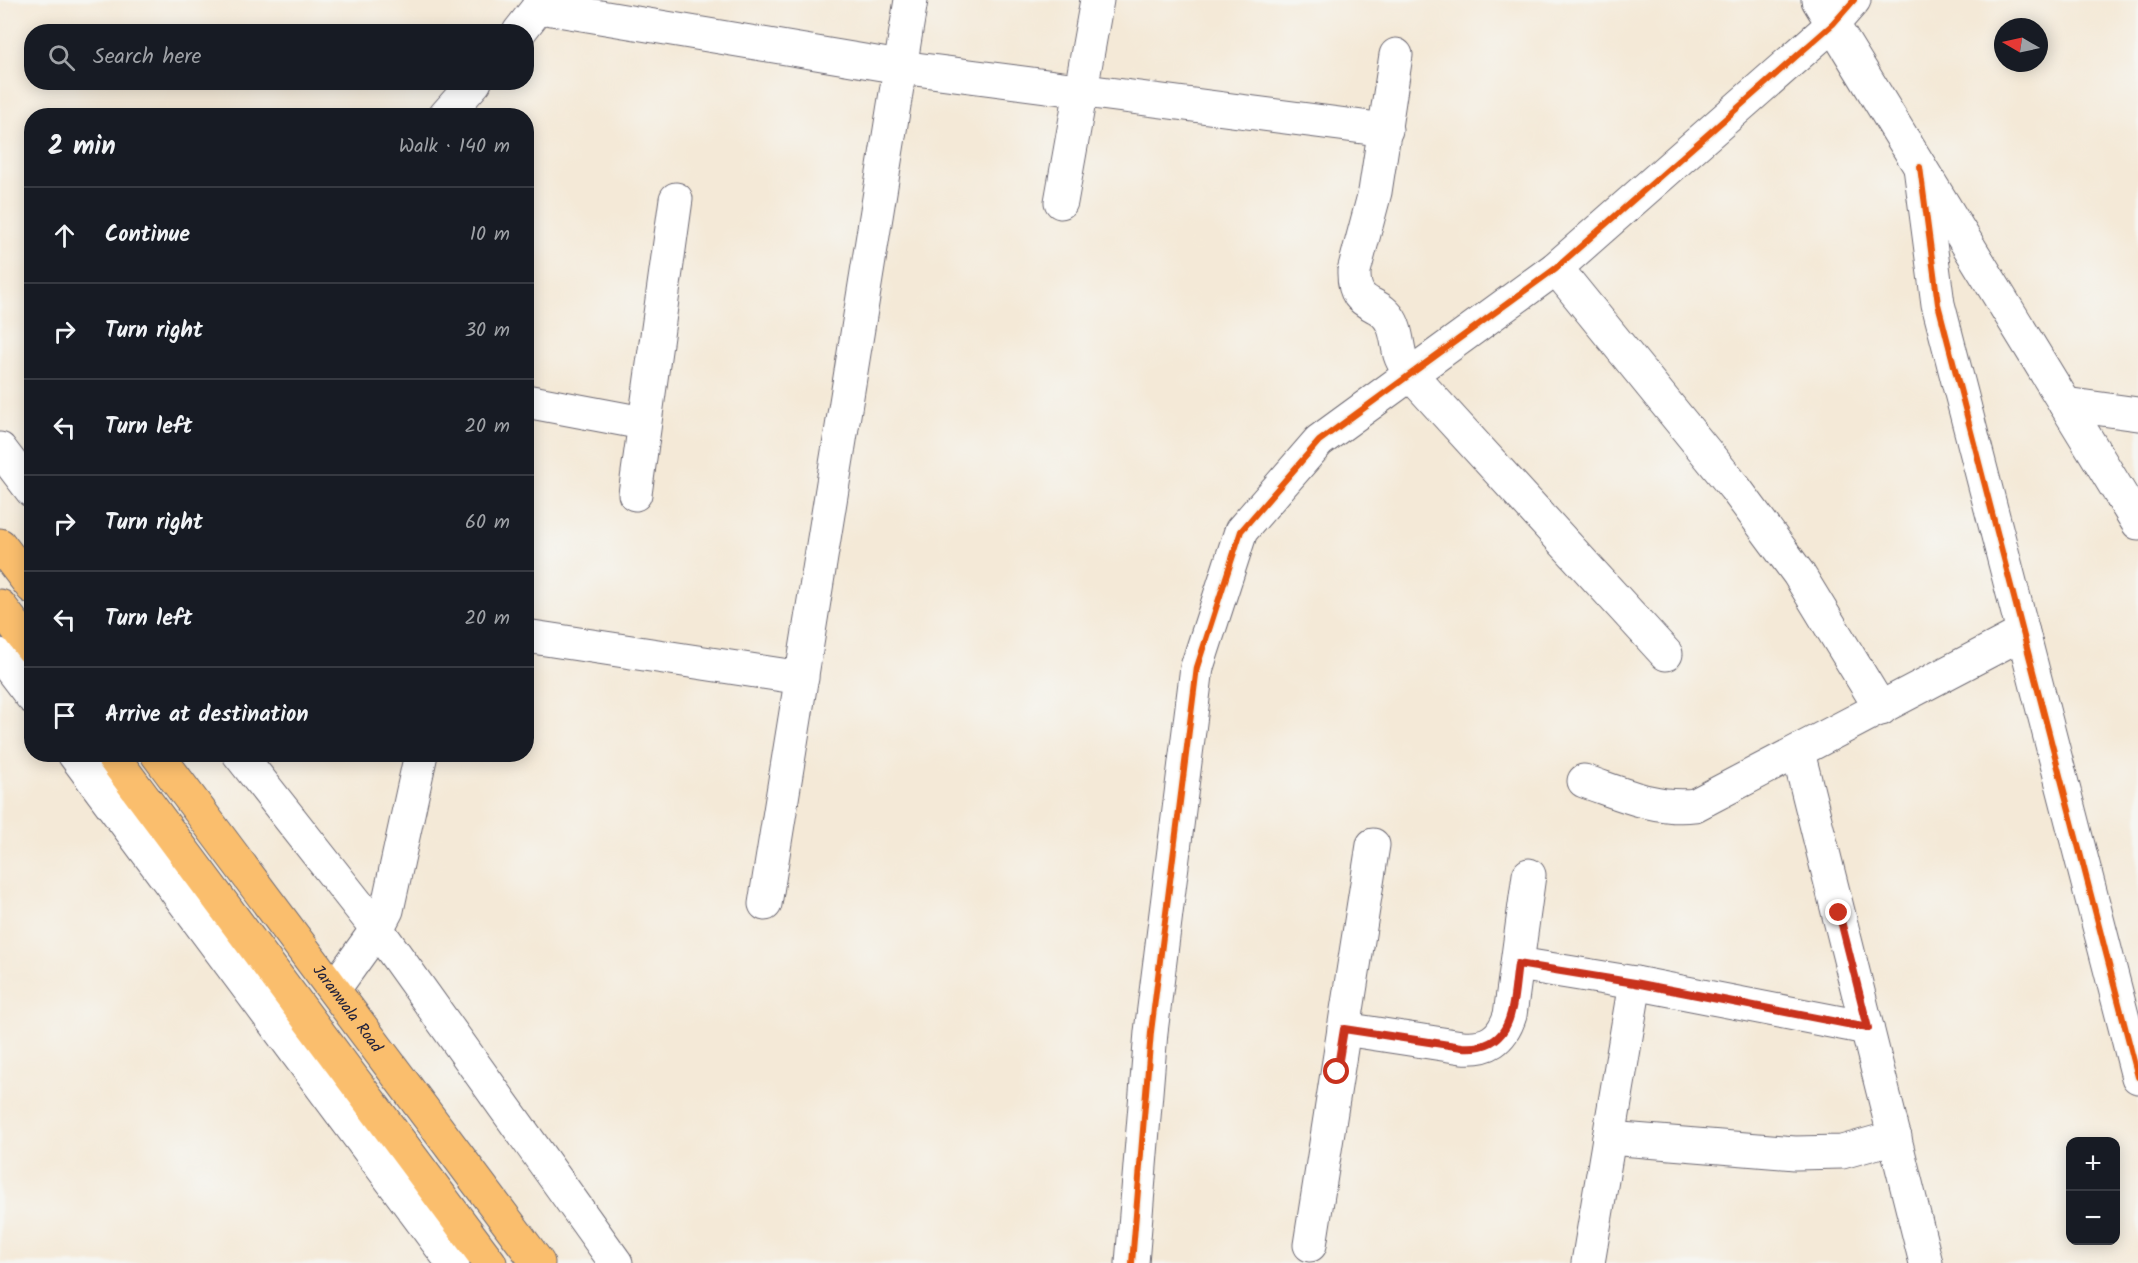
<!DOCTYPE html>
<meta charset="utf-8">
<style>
:root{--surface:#171b24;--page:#20242c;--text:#f1f3f6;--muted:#9ea1a6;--line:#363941}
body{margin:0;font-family:Kalam,sans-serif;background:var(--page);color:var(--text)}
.controls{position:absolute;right:18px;bottom:18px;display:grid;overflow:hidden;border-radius:12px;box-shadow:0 3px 15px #0003}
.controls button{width:54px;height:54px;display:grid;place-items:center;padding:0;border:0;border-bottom:2px solid var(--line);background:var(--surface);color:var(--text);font:30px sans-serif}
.compass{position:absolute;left:1994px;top:18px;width:54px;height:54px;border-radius:50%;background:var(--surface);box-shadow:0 3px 15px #0003;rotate:279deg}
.stop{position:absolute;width:18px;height:18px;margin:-14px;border:4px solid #c8321e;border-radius:50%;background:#fff}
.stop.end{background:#c8321e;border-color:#fff;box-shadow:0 2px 6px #0008}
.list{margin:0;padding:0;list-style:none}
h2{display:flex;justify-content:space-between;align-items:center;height:78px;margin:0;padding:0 24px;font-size:26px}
h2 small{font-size:20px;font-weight:400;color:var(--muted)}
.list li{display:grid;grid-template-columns:39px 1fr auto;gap:18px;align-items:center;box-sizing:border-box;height:96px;padding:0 24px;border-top:2px solid var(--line)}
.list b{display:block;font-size:22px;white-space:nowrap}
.list em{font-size:20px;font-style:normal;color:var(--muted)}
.icon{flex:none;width:33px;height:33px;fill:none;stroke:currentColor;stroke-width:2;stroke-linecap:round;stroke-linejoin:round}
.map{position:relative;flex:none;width:2138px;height:1263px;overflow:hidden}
.search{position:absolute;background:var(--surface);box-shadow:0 3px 15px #0003;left:24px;top:24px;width:510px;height:66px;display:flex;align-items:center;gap:15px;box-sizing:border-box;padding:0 21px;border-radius:24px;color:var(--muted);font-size:22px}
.panel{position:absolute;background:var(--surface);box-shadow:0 3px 15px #0003;left:24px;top:108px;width:510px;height:654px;border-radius:24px}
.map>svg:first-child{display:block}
</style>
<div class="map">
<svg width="2138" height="1263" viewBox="0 0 2138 1263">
<rect width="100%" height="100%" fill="#f6f6f2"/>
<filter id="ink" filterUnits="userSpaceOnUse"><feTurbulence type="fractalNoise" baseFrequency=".0167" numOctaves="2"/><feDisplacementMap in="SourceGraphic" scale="12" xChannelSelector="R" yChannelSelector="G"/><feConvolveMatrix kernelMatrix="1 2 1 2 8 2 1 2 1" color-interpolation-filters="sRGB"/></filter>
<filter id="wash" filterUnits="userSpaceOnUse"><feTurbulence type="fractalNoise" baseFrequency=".008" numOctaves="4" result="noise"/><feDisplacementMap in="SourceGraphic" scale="24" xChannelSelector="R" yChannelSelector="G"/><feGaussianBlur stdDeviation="1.35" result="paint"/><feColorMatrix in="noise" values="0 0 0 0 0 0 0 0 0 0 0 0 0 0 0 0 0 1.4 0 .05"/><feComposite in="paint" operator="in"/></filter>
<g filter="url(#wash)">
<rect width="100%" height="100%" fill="#f4e9d7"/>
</g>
<g filter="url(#ink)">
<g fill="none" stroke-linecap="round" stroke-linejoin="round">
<defs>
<g id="minor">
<polyline points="1818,0 2138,523"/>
<polyline points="540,7 900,67 1386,130"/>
<polyline points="519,32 544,0"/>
<path d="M1396,55L1375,192L1354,271C1353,311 1379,297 1392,323C1397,333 1397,344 1400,355C1402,362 1407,369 1411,375L1666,654"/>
<polyline points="445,116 475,82"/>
<polyline points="1920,167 1938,304 2138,1077"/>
<polyline points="1061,202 1097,0"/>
<polyline points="1556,268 1735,488 1798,573 1881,709"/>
<polyline points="526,401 643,423"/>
<polyline points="2065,404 2138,414"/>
<polyline points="0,449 32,491"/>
<polyline points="635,494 676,199"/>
<polyline points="526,636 802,678"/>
<polyline points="0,655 32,697"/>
<polyline points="1798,752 1926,1263"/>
<polyline points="74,754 453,1263"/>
<polyline points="239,754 377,929 616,1263"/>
<path d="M1584,781C1620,793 1656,810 1695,805L2023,633"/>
<polyline points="765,904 911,0"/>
<polyline points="1518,964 1635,983 1867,1028"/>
<polyline points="334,989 377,929 387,910 421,754"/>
<path d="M1344,1029L1462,1047C1488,1049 1502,1040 1510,1015L1529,875"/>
<polyline points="1609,1138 1795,1153 1842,1152 1895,1137"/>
<polyline points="1310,1245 1373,845"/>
<polyline points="1132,1263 1151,1032 1197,667 1241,531 1319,441 1556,268 1833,24 1854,0"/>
<polyline points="1588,1263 1635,983"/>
</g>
<g id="major">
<polyline points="0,545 32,587"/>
<polyline points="0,606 32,648"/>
<polyline points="111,754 490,1263"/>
<path id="s1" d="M157,754L538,1263"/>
</g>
</defs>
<use href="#minor" stroke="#6c6872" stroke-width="35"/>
<use href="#major" stroke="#6c6872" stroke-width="35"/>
<use href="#minor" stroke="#fff" stroke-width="33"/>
<use href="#major" stroke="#fabe6d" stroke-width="33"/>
<defs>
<g id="cycleway">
<polyline points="1920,167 1938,304 2138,1077"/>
<polyline points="1132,1263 1151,1032 1197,667 1241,531 1319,441 1556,268 1833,24 1854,0"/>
</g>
</defs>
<use href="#cycleway" stroke="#f6f6f2" stroke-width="10"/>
<use href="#cycleway" stroke="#e8590c" stroke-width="6"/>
</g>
</g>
<g fill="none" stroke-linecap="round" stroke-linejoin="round" filter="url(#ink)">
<path stroke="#c8321e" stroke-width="8" d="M1337,1072L1344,1029L1462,1047C1516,1051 1512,1004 1518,964L1635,983L1868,1028L1839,913"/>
</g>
<g text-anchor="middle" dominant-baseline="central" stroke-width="4.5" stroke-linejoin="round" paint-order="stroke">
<g font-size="16" fill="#22223b" stroke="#f6f6f2">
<text stroke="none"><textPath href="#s1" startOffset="318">Jaranwala Road</textPath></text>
</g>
</g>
</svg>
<div class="controls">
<button>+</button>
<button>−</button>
</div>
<svg class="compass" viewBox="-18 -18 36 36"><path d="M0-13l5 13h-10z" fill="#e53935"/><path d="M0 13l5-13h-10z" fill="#9ea1a6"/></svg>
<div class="stop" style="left:1337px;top:1072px"></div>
<div class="stop end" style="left:1839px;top:913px"></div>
<div class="search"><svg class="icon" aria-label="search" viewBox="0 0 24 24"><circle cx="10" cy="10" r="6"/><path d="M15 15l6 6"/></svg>Search here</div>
<section class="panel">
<h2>2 min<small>Walk · 140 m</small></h2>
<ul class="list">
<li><svg class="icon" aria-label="ahead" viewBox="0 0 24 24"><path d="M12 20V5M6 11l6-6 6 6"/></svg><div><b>Continue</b></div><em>10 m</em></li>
<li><svg class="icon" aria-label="right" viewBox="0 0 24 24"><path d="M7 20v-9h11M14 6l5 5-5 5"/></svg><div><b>Turn right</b></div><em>30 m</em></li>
<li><svg class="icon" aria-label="left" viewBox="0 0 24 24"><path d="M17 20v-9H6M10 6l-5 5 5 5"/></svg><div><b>Turn left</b></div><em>20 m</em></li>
<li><svg class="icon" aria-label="right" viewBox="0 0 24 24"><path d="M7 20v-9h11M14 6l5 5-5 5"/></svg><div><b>Turn right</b></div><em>60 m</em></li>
<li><svg class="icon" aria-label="left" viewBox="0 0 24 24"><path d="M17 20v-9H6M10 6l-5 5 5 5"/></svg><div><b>Turn left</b></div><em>20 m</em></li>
<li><svg class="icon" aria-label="arrive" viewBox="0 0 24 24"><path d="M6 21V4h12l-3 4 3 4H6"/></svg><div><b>Arrive at destination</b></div></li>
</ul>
</section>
</div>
